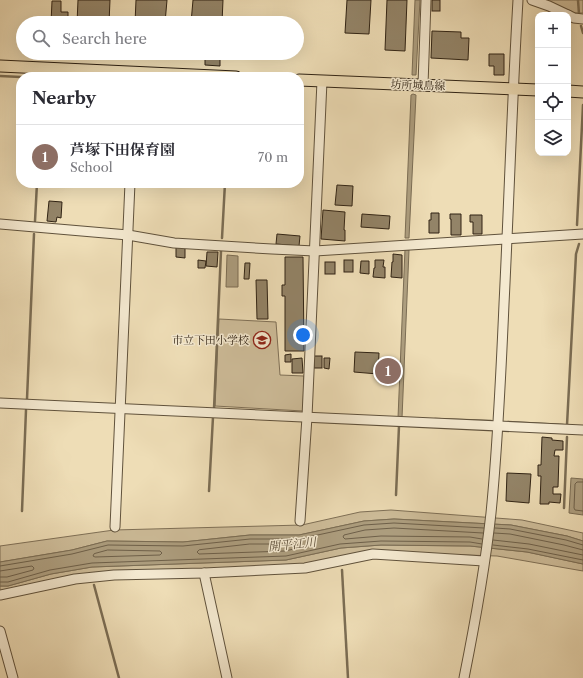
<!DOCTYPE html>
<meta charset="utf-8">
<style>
:root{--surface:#fff;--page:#f2f2f3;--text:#2b2b33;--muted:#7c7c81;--line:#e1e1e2;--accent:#1a73e8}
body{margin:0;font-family:"Libre Caslon Text","Noto Serif JP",serif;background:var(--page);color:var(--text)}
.controls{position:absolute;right:12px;top:12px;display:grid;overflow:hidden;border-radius:8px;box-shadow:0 4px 16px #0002}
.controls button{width:36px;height:36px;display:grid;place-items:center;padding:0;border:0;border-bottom:1px solid var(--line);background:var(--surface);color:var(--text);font:20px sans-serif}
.you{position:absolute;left:303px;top:335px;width:14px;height:14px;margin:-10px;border:3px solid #fff;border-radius:50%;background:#1a73e8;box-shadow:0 0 0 6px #1a73e833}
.badge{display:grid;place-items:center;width:26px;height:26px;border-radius:50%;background:var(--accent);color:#fff;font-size:13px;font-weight:700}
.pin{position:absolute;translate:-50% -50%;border:2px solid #fff;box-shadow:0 1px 4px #0006}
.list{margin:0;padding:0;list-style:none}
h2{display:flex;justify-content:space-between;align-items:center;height:52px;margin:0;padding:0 16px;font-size:17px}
h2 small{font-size:13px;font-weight:400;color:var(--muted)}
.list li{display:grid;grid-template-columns:26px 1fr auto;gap:12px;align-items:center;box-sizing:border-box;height:64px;padding:0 16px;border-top:1px solid var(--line)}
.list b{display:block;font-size:15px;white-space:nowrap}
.list p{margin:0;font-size:13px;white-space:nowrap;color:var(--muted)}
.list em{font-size:13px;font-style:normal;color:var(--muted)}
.icon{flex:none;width:22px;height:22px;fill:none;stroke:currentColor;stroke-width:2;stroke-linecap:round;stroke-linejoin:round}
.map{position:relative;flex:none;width:583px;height:678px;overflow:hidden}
.search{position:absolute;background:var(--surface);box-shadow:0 4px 16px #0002;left:16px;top:16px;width:288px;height:44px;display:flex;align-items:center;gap:10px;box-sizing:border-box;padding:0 14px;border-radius:22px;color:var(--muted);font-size:15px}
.panel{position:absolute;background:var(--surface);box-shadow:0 4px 16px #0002;left:16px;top:72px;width:288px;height:116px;border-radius:16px}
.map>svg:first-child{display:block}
</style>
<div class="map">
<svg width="583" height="678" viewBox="0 0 583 678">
<rect width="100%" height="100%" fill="#eeddb6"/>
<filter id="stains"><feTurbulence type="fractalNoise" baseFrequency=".005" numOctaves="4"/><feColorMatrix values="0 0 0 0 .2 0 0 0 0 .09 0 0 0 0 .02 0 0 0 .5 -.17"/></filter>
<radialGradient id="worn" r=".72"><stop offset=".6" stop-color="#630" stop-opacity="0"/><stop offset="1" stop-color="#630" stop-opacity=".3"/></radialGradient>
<g fill="#cebd9a" stroke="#7f7057">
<polygon points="543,0 583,0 583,13 572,13"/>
<polygon points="219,319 276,322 280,375 304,376 303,411 215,406"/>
<polygon points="391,510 522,520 583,533 583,541 567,536 511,525 394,519 364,521 299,535 250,535 183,542 107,541 72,550 0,562 0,546 114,530 302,525 360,512"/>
<polygon points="381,545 470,546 527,552 583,564 583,571 497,556 372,552 298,566 91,574 0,591 0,586 8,586 51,574 92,567 286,560 341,548"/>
</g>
<g fill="#ad9e7f" stroke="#7b6d54">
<polygon points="415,0 420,0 416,75 412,75"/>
<polygon points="413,94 416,95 409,238 405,238 411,95"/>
<polygon points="405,249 409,250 402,418 398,418"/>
<polygon points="227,255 238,256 238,287 226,287"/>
<polygon points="571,478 583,479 583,515 569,513"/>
<polygon points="394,519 511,525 567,536 583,541 583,564 527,552 470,546 381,545 341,548 286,560 92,567 51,574 8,586 0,586 0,562 72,550 107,541 183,542 250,535 299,535 364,521"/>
</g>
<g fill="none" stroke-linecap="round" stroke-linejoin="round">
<g stroke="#6e604a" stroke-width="1">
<polyline points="583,482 577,482 575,484 574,508 575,510 583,511"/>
<polyline points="495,528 510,529 566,540 583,545"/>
<polyline points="494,533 510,534 564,545 583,550"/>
<polyline points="482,539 470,537 381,536 345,539 343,537 344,535 365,530 394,528 483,533"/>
<polyline points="493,540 529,544 583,555"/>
<polygon points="250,544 297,544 299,546 298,548 285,551 199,554 197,552 199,550"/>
<polyline points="493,545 528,549 583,560"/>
<polygon points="108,550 160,551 162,553 160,555 95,557 93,556 94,554"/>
<polyline points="0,566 72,554 108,545 183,546 250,539 299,539 364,525 394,523 484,528"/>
<polyline points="0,571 32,566 34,568 33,570 7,577 0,577"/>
<polyline points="0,582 8,582 50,570 92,563 286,556 340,544 381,541 470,542 482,544"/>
</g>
<g stroke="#7b6d54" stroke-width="2.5">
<polyline points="578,0 579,14"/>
<polyline points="581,26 583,33"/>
<polyline points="0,76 21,77"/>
<polyline points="35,221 37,183"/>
<polyline points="577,225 583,105"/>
<polyline points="222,238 225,183"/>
<polyline points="27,399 34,234"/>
<polyline points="214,409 221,251"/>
<polyline points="435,419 491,421"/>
<polyline points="508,422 563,425"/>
<polyline points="567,425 576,254 579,244"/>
<polyline points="209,491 213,417"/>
<polyline points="396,495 399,426"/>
<polyline points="564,508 567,437"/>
<polyline points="22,511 26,410"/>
<polyline points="342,570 348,678"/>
<polyline points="94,585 119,678"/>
</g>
</g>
<g fill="#938468" stroke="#302314">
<polygon points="78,0 110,0 109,23 77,23"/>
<polygon points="136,0 167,0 165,23 135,23"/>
<polygon points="193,0 223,0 222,23 191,23"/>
<polygon points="347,0 371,0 369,34 345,33"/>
<polygon points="387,0 407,0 405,51 385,50"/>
<rect x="432" y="0" width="8" height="11"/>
<polygon points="52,1 61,1 61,12 68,12 68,23 51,23"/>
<polygon points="432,31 461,32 461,38 469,38 468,60 431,58"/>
<polygon points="489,54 504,54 504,75 494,75 494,66 489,66"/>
<polygon points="205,58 220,59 220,66 205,65"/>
<polygon points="337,185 353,186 352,206 335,205"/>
<polygon points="49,201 62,202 61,218 57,217 56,222 47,221"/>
<polygon points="323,210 345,212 344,230 345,230 345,241 321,239"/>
<polygon points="431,213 439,213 439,233 429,233 429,220 431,220"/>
<polygon points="362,214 390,216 389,229 361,227"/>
<polygon points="450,214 461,214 461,235 451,235 451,219 450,219"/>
<polygon points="470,215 482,215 482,234 473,234 473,222 470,222"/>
<polygon points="277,234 300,236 299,246 276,244"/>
<polygon points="176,247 185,247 185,258 176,257"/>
<polygon points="207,252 218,252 217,267 206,266"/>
<polygon points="393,254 402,255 402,278 391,277 392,262 393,262"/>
<polygon points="285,257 303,257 304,351 285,351 285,296 282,296 282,285 285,285"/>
<polygon points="198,260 206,261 205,268 198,268"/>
<rect x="344" y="260" width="9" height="12"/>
<polygon points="375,260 384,260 383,267 385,267 385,278 373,277 374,268 375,268"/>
<polygon points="361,261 369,261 369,274 360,273"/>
<rect x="325" y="262" width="10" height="12"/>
<polygon points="245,263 250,263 249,279 244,279"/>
<polygon points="256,280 267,280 268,319 257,319"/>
<polygon points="355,352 379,353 378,374 354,372"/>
<polygon points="291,354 291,362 285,362 285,355"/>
<rect x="314" y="356" width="8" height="12"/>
<polygon points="302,358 303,373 292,373 292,359"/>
<polygon points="324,358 330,358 329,369 324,368"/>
<polygon points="542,437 552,438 552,440 563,441 563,450 555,450 554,456 559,456 558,487 553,487 553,494 561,494 560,503 549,502 549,504 540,504 541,476 538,476 538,465 541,465"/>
<polygon points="507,473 531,474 529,503 506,501"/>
</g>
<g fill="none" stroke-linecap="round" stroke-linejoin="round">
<defs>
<g id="minor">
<polyline points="532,0 549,6 568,15"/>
<polyline points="568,15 574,18 583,19"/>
<polyline points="423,85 426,0"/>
<polyline points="0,224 128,235 174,243 272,249 315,251 583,234"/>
<polyline points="0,403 583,430"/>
<polyline points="300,521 307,417 322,81"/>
<polyline points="115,527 130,183"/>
<polyline points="204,573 227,678"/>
<polyline points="0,595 75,579 114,575 204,573 305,568 373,554 484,561"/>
<polyline points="0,631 13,678"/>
<path d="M464,678C475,623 485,568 491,513C498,443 501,374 504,304C509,203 512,101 518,0"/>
</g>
<g id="major">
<polyline points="0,66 236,77"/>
<polyline points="299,80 538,90"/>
<polyline points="568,91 583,92"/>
</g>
</defs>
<use href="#minor" stroke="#60523c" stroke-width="11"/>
<use href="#major" stroke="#302314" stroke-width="13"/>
<use href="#minor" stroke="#f4e9d0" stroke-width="9"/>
<use href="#major" stroke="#eeddb6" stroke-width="11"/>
</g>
<defs>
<symbol id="school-ring" viewBox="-11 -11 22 22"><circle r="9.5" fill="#f4e9d0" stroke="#8f2418" stroke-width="1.5"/><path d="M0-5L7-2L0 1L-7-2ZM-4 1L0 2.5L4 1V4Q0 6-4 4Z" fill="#8f2418"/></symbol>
</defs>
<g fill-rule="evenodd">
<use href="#school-ring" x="252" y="330" width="20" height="20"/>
</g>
<g text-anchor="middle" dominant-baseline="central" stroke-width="3" stroke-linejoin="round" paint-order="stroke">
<g font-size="11" fill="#302314" stroke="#f4e9d0">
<text transform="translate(418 85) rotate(2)">坊所城島線</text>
</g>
<g font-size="11" fill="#302314" stroke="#f4e9d0" text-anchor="end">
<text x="249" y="340">市立下田小学校</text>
</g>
<g font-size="12" font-style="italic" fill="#5c4e39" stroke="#f4e9d0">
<text transform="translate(292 544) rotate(-6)">開平江川</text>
</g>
</g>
<rect width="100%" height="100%" filter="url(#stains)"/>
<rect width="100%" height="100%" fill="url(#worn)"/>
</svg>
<div class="controls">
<button>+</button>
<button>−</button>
<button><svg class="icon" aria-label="locate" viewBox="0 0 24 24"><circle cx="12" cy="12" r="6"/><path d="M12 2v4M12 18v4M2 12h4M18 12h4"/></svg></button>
<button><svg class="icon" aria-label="layers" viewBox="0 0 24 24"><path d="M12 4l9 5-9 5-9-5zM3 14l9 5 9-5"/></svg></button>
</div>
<div class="you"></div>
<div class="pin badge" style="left:388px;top:371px;background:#8d6e63">1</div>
<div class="search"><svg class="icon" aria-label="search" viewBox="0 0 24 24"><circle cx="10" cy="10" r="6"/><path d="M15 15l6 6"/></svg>Search here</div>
<section class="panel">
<h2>Nearby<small></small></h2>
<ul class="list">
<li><span class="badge" style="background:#8d6e63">1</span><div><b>芦塚下田保育園</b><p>School</p></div><em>70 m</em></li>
</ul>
</section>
</div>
